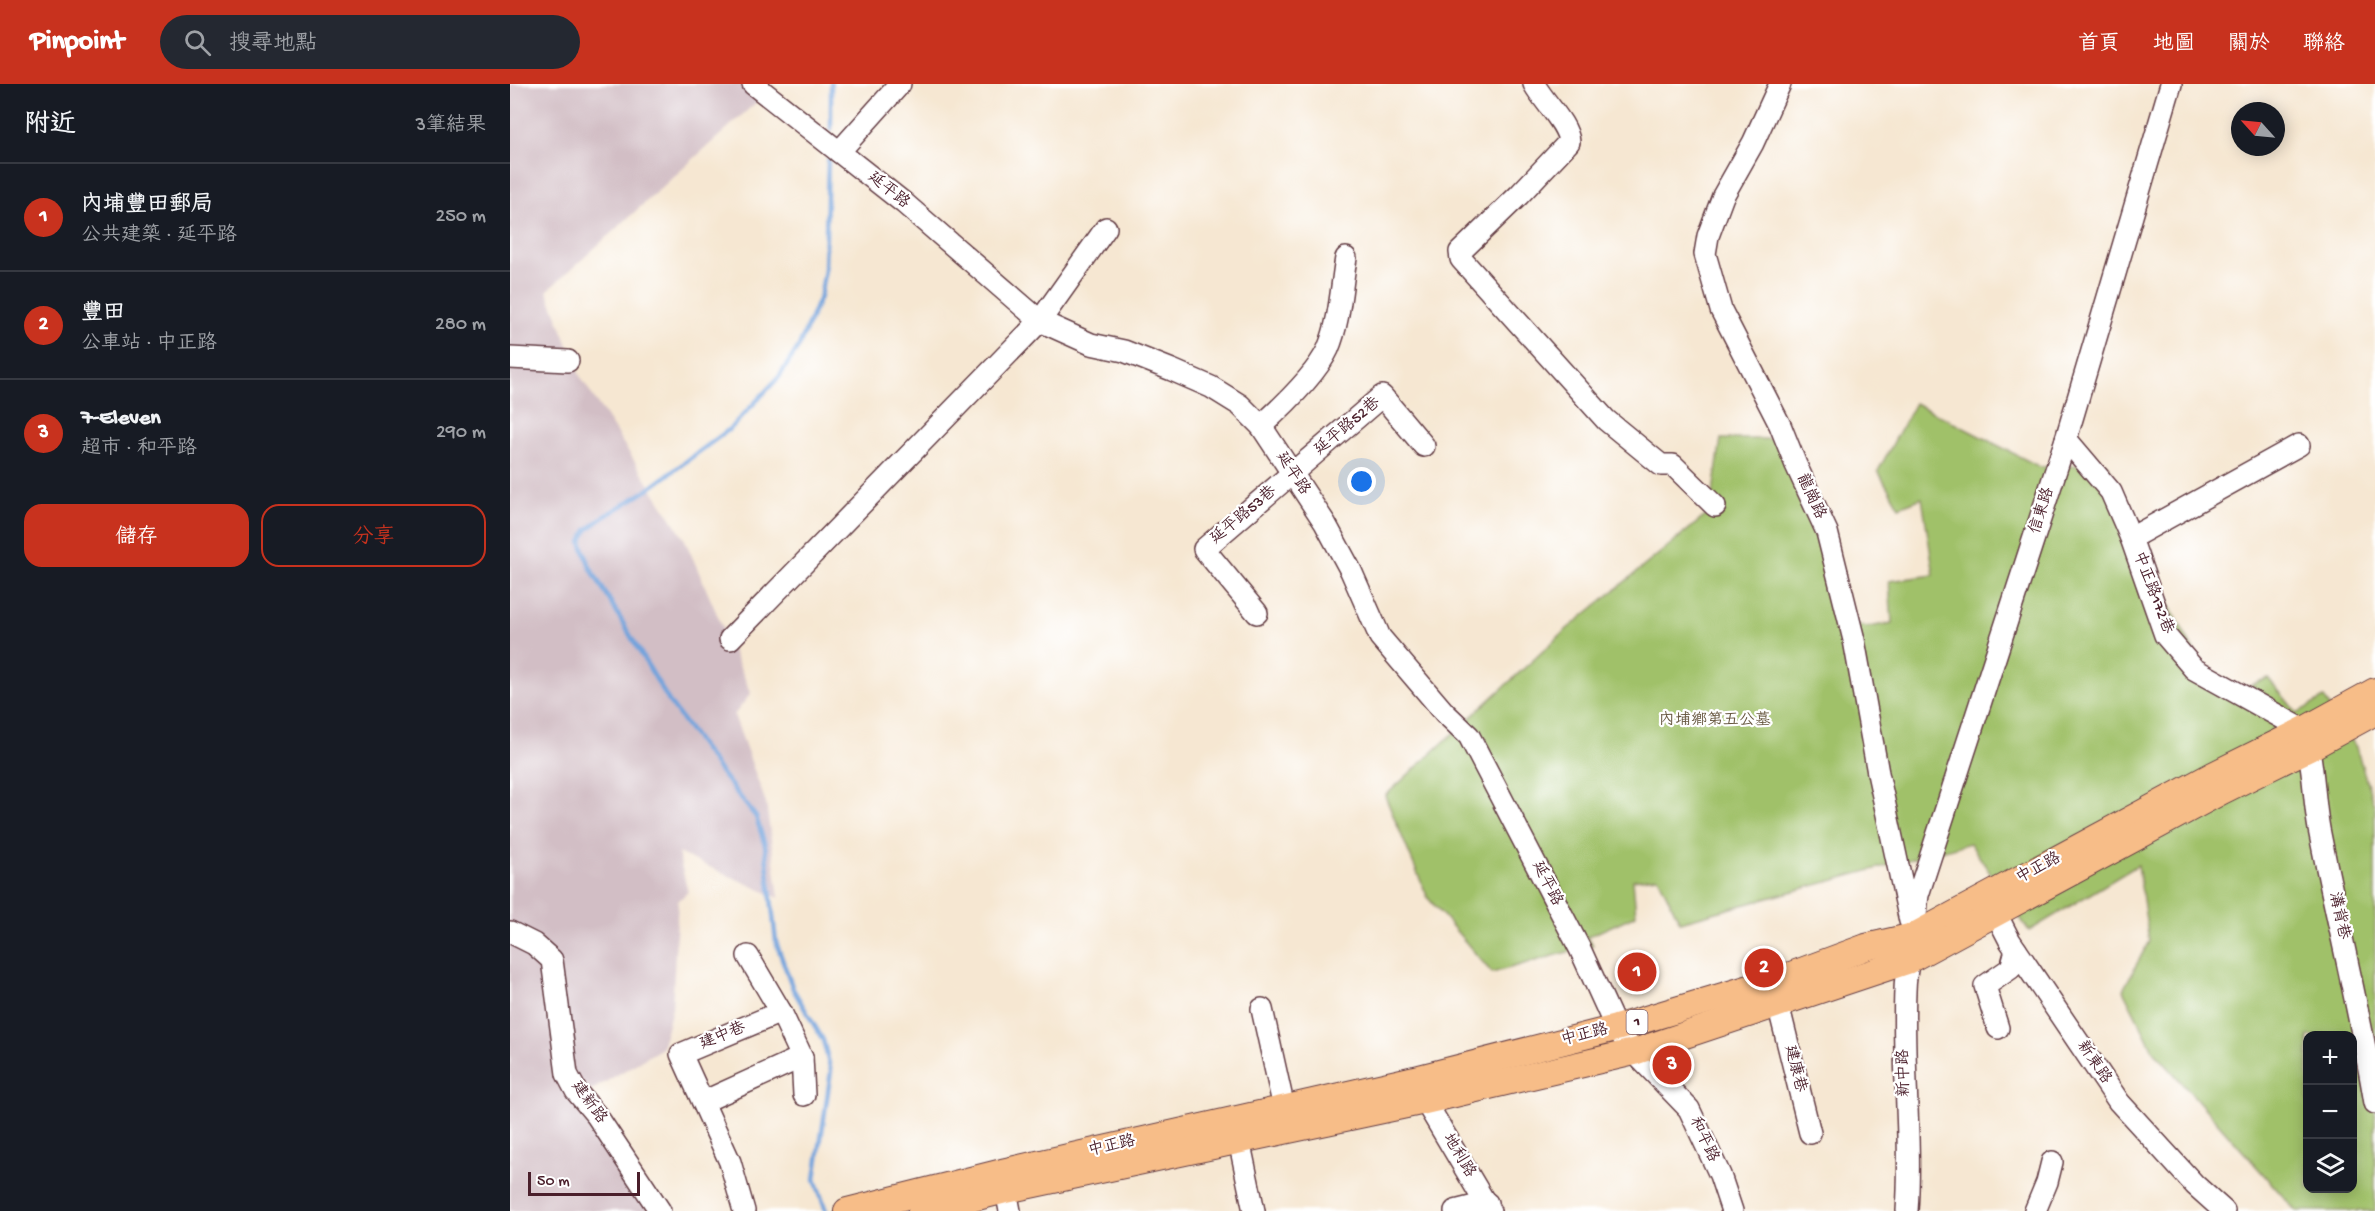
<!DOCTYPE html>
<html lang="zh-TW">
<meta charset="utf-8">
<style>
:root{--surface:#171b24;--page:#242831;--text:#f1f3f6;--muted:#9ea1a6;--line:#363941;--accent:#c8321e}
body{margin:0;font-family:"Gochi Hand","LXGW WenKai TC",sans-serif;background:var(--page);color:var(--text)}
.controls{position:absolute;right:18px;bottom:18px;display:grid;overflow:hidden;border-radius:12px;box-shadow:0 3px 15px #0003}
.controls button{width:54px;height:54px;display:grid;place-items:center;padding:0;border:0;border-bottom:2px solid var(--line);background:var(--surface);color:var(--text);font:30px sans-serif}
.compass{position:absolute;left:1721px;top:18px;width:54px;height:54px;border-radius:50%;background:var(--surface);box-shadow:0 3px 15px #0003;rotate:297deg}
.scale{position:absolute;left:18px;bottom:15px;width:112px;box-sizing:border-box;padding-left:6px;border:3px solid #4a1f2b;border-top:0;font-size:16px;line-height:21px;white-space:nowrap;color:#4a1f2b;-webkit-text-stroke:4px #fff;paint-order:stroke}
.you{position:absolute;left:852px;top:398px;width:21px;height:21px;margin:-15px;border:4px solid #fff;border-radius:50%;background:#1a73e8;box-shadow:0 0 0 9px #1a73e833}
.badge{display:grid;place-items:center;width:39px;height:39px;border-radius:50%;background:var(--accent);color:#fff;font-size:20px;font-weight:700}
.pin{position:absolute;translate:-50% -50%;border:3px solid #fff;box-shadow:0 2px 6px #0006}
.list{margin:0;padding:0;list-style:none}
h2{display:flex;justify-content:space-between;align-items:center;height:78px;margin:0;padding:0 24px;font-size:26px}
h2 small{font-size:20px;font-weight:400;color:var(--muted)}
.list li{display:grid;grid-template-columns:39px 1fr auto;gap:18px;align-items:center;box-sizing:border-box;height:108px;padding:0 24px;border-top:2px solid var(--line)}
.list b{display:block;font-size:22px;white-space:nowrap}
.list p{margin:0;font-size:20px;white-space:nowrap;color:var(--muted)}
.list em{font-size:20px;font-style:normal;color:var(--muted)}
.actions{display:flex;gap:12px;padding:18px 24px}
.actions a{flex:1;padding:14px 0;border:2px solid var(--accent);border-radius:18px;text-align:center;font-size:21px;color:var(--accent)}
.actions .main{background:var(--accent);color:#fff}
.icon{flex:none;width:33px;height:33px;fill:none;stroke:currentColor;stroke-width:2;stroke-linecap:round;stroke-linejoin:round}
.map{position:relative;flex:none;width:1865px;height:1127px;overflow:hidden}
header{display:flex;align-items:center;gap:36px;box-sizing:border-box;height:84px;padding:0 30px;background:var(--accent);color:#fff}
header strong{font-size:28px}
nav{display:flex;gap:33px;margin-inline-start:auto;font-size:21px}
.search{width:420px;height:54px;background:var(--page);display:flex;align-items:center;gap:15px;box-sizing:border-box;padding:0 21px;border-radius:33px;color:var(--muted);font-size:22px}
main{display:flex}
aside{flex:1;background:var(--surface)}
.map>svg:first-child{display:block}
</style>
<header>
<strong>Pinpoint</strong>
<div class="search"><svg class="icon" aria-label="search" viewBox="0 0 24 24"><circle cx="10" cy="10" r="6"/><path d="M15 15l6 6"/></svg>搜尋地點</div>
<nav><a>首頁</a><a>地圖</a><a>關於</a><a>聯絡</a></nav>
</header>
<main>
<aside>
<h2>附近<small>3筆結果</small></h2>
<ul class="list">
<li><span class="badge">1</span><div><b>內埔豐田郵局</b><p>公共建築 · 延平路</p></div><em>250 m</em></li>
<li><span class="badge">2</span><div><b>豐田</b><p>公車站 · 中正路</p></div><em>280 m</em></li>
<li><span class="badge">3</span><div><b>7-Eleven</b><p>超市 · 和平路</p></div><em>290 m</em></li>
</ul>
<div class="actions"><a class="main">儲存</a><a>分享</a></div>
</aside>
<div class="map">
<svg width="1865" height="1127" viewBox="0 0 1865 1127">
<rect width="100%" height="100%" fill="#fff"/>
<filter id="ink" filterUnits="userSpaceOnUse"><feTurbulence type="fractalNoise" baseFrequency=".0167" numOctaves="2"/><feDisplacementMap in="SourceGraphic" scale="12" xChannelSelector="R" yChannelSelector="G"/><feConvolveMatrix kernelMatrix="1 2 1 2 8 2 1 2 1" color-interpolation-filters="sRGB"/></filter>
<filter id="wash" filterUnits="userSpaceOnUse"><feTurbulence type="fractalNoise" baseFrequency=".008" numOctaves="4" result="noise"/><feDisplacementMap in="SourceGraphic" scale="24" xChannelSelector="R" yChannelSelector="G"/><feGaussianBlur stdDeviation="1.35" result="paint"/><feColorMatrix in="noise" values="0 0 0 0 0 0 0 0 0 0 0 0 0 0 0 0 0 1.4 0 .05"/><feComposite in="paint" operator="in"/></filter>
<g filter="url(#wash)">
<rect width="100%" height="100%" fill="#f6e7d2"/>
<polygon fill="#d2bec5" points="0,0 232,0 251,14 37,207 70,292 175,456 241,609 224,631 256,719 269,814 168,769 178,808 168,817 162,924 152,964 62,1018 140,1127 0,1127"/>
<path fill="#a0c169" stroke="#75704a" stroke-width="1.5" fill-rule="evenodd" d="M1405,319L1530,383L1597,380L1615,414L1626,460L1693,583L1717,611L1758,594L1787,629L1814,614L1846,663L1865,724V1127H1786L1643,966L1613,906L1639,857L1628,781L1519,847L1460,759L1170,838L1148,793L1123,796L1126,831L1077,853L1083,861L982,889L918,814L875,712L1057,545L1200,428L1211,355H1266L1305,449L1338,540L1358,543L1382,539L1379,497L1424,491L1412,414L1389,423L1368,387ZM1798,952H1842V1104H1798Z"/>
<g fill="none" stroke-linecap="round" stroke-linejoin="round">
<g stroke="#72a3dc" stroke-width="4.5">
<polyline points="321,0 321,45"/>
<polyline points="316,1127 305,1095 321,987 313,956 283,905 266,858 255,761 246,733 211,689 160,619 80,483 71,458 77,446 95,432 139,405 221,344 269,293 289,262 310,213 315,186 318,76"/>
</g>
</g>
</g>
<g filter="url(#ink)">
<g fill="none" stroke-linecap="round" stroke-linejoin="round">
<defs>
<g id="minor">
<polyline points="243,0 394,119 530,237 581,260 614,267 662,286 701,303 730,321 751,342 815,439 841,487 870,553 934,628 959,652 1070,865 1106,944 1124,968 1179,1025 1210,1091 1222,1127"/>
<path d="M1024,0C1033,17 1058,40 1059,58L1009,111L950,168L951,175L1096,336L1151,381H1163L1205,422"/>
<polyline points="1270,0 1243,59 1213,112 1198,152 1195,170 1211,226 1270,341 1286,381 1317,448 1344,556 1368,689 1400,837"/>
<polyline points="329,68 390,0"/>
<polyline points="0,274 58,277"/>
<path d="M751,342C772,323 806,291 818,265C830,237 831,204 836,174"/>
<path d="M1556,355L1601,408L1621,454L1655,551L1684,585L1794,646C1804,678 1803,712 1809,745C1827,837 1850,927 1865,1019"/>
<polyline points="1621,454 1789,361"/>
<polyline points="747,529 694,465 872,312 914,362"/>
<polyline points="220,555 530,237 596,144"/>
<polyline points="1479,816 1500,857 1609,1018 1685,1101 1714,1127"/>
<polyline points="0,848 24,860 42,876 57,990 66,1007 87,1032 150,1127"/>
<polyline points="238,872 271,928 292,973 294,1011"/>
<polyline points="1268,920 1300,1049"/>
<polyline points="752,925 774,1024"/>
<polyline points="1488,944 1475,902 1501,884 1506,866"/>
<polyline points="915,1017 980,1127"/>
<polyline points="193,1018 292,973"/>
<polyline points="729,1056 744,1127"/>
<polyline points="493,1091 500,1127"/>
<polyline points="234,1127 220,1078 171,970 271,928"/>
<polyline points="945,1127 977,1119"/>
<path d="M1397,1127C1402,1054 1392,980 1395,907C1395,887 1400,871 1404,852C1406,839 1406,825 1408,811L1556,355L1661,0"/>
<polyline points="1525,1127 1537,1098 1542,1078"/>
</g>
<g id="major">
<polyline points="337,1127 492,1088 905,995 1106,944 1270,895 1356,863 1404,852 1703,691 1794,646 1865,607"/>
<polyline points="411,1127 496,1106 915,1017 1124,968 1397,877 1712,707 1799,664 1865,628"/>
</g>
</defs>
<use href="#minor" stroke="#643d44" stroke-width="24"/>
<use href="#major" stroke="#643d44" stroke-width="28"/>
<use href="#minor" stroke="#fff" stroke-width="21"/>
<use href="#major" stroke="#f7bd88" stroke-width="26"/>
</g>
</g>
<g text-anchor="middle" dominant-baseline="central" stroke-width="4.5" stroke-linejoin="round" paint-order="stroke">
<rect fill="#fff" stroke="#80626b" stroke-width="1.5" x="1116.5" y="926" width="21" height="24" rx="4.5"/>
<g font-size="15" font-weight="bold" fill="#4a1f2b">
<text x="1127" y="938">1</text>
</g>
<g font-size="16" fill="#4a1f2b" stroke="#fff">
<text transform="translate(378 107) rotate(39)">延平路</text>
<text transform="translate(838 343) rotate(-40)">延平路52巷</text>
<text transform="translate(782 390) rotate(57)">延平路</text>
<text transform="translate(1300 413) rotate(65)">龍崗路</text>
<text transform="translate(1533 427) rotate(-72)">信東路</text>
<text transform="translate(734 432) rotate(-40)">延平路53巷</text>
<text transform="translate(1642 509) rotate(69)">中正路172巷</text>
<text transform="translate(1529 785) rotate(-28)">中正路</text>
<text transform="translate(1036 800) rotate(63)">延平路</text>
<text transform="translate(1828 832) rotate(78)">溝背巷</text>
<text transform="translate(1075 952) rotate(-14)">中正路</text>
<text transform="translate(213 953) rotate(-22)">建中巷</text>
<text transform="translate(1583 979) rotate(56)">新東路</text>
<text transform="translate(1284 985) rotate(76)">建康巷</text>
<text transform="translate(1395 989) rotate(-91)">新中路</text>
<text transform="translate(78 1019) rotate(54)">建新路</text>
<text transform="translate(1193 1056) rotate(65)">和平路</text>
<text transform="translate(602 1063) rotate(-13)">中正路</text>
<text transform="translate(948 1072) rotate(59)">地利路</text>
</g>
<g font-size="16" fill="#685841" stroke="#fff">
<text x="1205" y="637">內埔鄉第五公墓</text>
</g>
</g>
</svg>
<div class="controls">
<button>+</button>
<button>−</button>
<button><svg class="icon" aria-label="layers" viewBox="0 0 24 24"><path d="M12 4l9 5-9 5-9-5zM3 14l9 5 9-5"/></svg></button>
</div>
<svg class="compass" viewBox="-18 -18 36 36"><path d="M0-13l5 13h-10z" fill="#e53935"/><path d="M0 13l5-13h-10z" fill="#9ea1a6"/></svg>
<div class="scale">50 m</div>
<div class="you"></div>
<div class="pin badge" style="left:1127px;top:888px">1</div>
<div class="pin badge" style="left:1254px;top:884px">2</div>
<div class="pin badge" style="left:1162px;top:981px">3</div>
</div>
</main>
